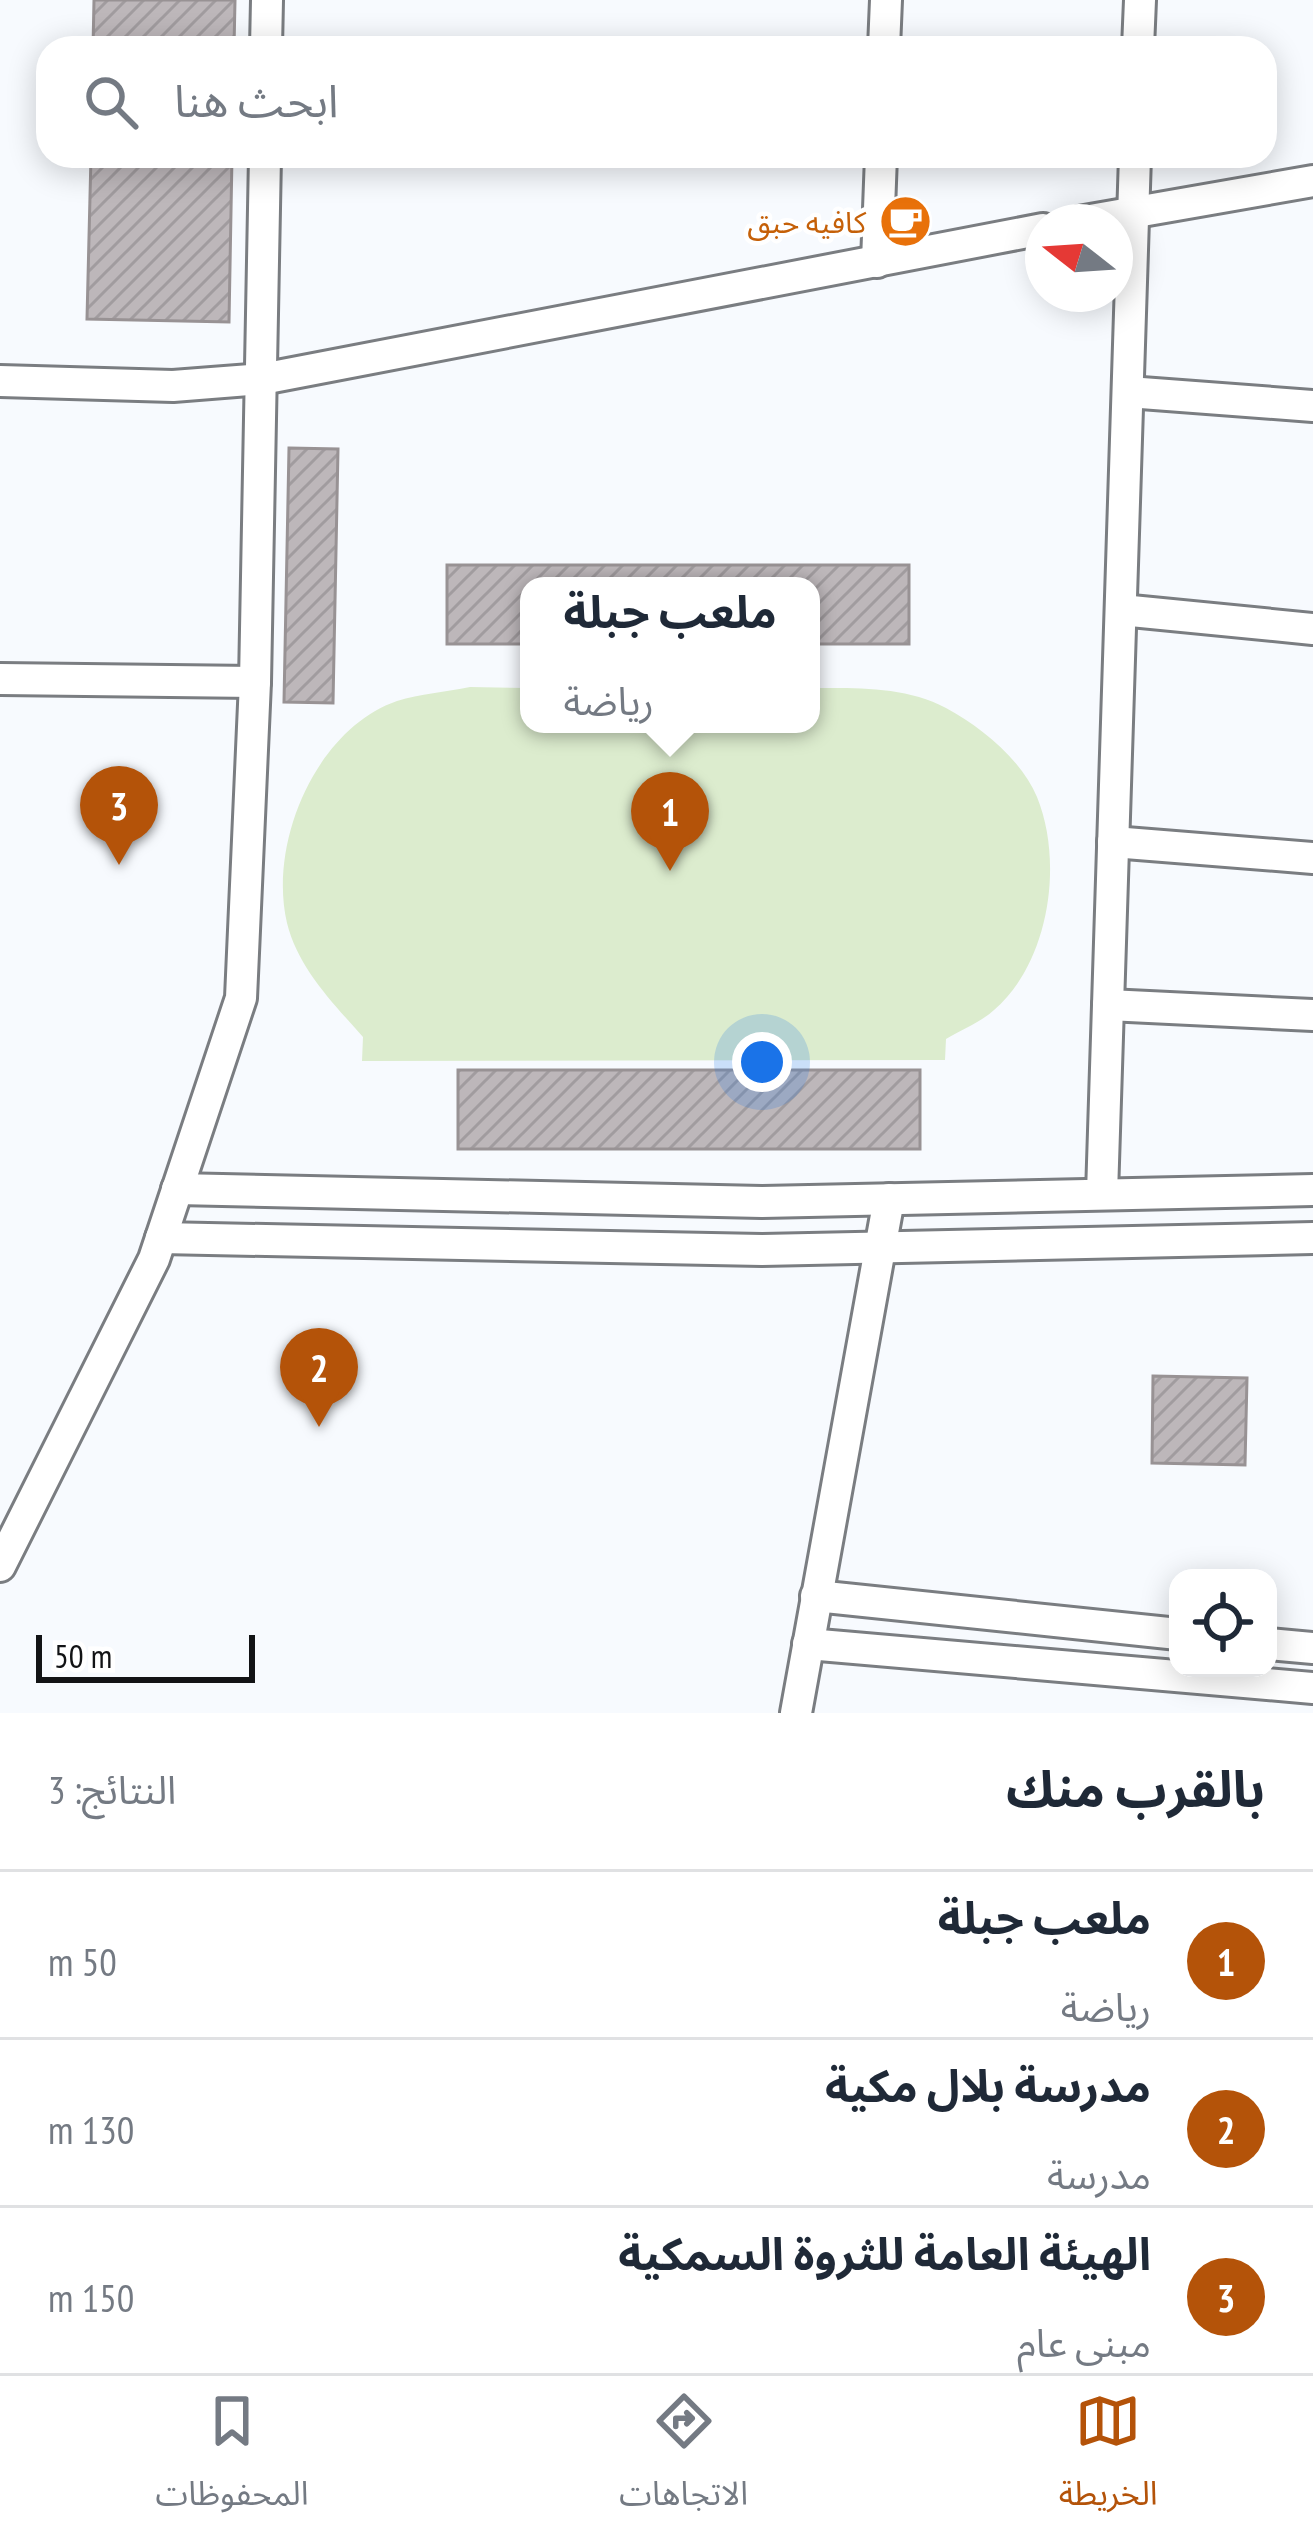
<!DOCTYPE html>
<html lang="ar">
<meta charset="utf-8">
<style>
:root{--surface:#fff;--page:#f2f2f3;--text:#1f2937;--muted:#747a83;--line:#e0e1e3;--accent:#b45309}
body{margin:0;font-family:"PT Sans Narrow","Noto Sans Arabic",sans-serif;background:var(--page);color:var(--text);direction:rtl}
.controls{position:absolute;right:36px;bottom:36px;display:grid;overflow:hidden;border-radius:24px;box-shadow:0 6px 30px #0003}
.controls button{width:108px;height:108px;display:grid;place-items:center;padding:0;border:0;border-bottom:3px solid var(--line);background:var(--surface);color:var(--text);font:60px sans-serif}
.compass{position:absolute;left:1025px;top:204px;width:108px;height:108px;border-radius:50%;background:var(--surface);box-shadow:0 6px 30px #0003;rotate:287deg}
.scale{position:absolute;left:36px;bottom:30px;width:219px;box-sizing:border-box;padding-left:12px;border:6px solid #121315;border-top:0;font-size:33px;line-height:42px;white-space:nowrap;color:#121315;-webkit-text-stroke:9px #fff;paint-order:stroke}
.you{position:absolute;left:762px;top:1062px;width:42px;height:42px;margin:-30px;border:9px solid #fff;border-radius:50%;background:#1a73e8;box-shadow:0 0 0 18px #1a73e833}
.badge{display:grid;place-items:center;width:78px;height:78px;border-radius:50%;background:var(--accent);color:#fff;font-size:39px;font-weight:700}
.pin{position:absolute;translate:-50% -99px;filter:drop-shadow(0 3px 6px #0008)}
.pin::after{content:'';position:absolute;top:63px;width:42px;height:36px;background:inherit;clip-path:polygon(0 0,100% 0,50% 100%)}
.popup{position:absolute;left:520px;top:577px;width:300px;height:156px;box-sizing:border-box;display:grid;place-content:center;border-radius:24px;background:var(--surface);filter:drop-shadow(0 3px 9px #0005);font-size:39px;white-space:nowrap;color:var(--muted)}
.popup b{font-size:45px;color:var(--text)}
.popup::after{content:'';position:absolute;left:50%;top:100%;margin-left:-24px;border:24px solid transparent;border-top-color:var(--surface)}
.list{margin:0;padding:0;list-style:none}
h2{display:flex;justify-content:space-between;align-items:center;height:156px;margin:0;padding:0 48px;font-size:51px}
h2 small{font-size:39px;font-weight:400;color:var(--muted)}
.list li{display:grid;grid-template-columns:78px 1fr auto;gap:36px;align-items:center;box-sizing:border-box;height:168px;padding:0 48px;border-top:3px solid var(--line)}
.list b{display:block;font-size:45px;white-space:nowrap}
.list p{margin:0;font-size:39px;white-space:nowrap;color:var(--muted)}
.list em{font-size:39px;font-style:normal;color:var(--muted)}
.icon{flex:none;width:66px;height:66px;fill:none;stroke:currentColor;stroke-width:2;stroke-linecap:round;stroke-linejoin:round}
.map{position:relative;flex:none;width:1313px;height:1713px;overflow:hidden;direction:ltr}
.search{position:absolute;background:var(--surface);box-shadow:0 6px 30px #0003;left:36px;right:36px;top:36px;height:132px;display:flex;align-items:center;gap:30px;box-sizing:border-box;padding:0 42px;border-radius:36px;color:var(--muted);font-size:45px}
.sheet{height:660px;background:var(--surface)}
nav{display:flex;justify-content:space-around;align-items:center;box-sizing:border-box;height:168px;border-top:3px solid var(--line);background:var(--surface);font-size:33px;color:var(--muted)}
nav a{display:grid;justify-items:center;gap:6px}
nav .on{color:var(--accent)}
.map>svg:first-child{display:block}
</style>
<div class="map">
<svg width="1313" height="1713" viewBox="0 0 1313 1713">
<defs>
<pattern id="building-hatch" width="6" height="6" patternUnits="userSpaceOnUse" patternTransform="scale(3)"><rect width="6" height="6" fill="#bdb7ba"/><path d="M-1 1l2-2M0 6l6-6M5 7l2-2" fill="none" stroke="#a19c9f"/></pattern>
</defs>
<rect width="100%" height="100%" fill="#f7fafe"/>
<path fill="#dcecce" d="M470,687L529,688V724H811V688C856,688 905,686 946,708C981,727 1021,759 1037,797C1064,863 1049,963 994,1010C981,1022 961,1030 946,1039L945,1060L362,1061L363,1037C333,1003 298,968 287,923C268,843 316,729 397,701C420,694 446,692 470,687Z"/>
<g fill="url(#building-hatch)" stroke="#989294" stroke-width="3">
<polygon points="94,0 235,0 234,48 93,48"/>
<polygon points="91,156 232,156 229,322 87,319"/>
<polygon points="289,448 338,449 333,703 284,702"/>
<polygon points="447,565 909,565 909,644 811,644 811,586 529,586 529,644 447,644"/>
<rect x="458" y="1070" width="462" height="79"/>
<polygon points="1153,1376 1247,1378 1245,1465 1152,1463"/>
</g>
<g fill="none" stroke-linecap="round" stroke-linejoin="round">
<defs>
<g id="minor">
<polyline points="266,48 267,0"/>
<polyline points="884,48 886,0"/>
<polyline points="1138,48 1140,0"/>
<polyline points="1079,222 1313,181"/>
<polyline points="877,262 881,156"/>
<polyline points="0,381 173,386 262,379 1043,229"/>
<polyline points="1128,392 1313,406"/>
<polyline points="1121,610 1313,629"/>
<polyline points="0,679 255,682"/>
<polyline points="1113,842 1313,858"/>
<polyline points="1108,1005 1313,1015"/>
<polyline points="177,1189 762,1202 1313,1190"/>
<polyline points="1102,1194 1135,156"/>
<polyline points="161,1238 762,1250 1313,1238"/>
<polyline points="0,1566 154,1259 241,998 255,682 265,156"/>
<polyline points="816,1596 1178,1634"/>
<polyline points="808,1644 1313,1688"/>
<polyline points="1268,1644 1313,1648"/>
<polyline points="796,1713 889,1199"/>
</g>
</defs>
<use href="#minor" stroke="#7a7d81" stroke-width="36"/>
<use href="#minor" stroke="#fff" stroke-width="30"/>
</g>
<defs>
<symbol id="cafe-disc" viewBox="-11 -11 22 22"><circle r="9.5" fill="#e8710a" stroke="#fff"/><path d="M-5.5-4.5H6V0H3Q3 3.5 0 3.5H-2.5Q-5.5 3.5-5.5 0ZM3-3.2v2h1.7v-2ZM-6 4.5H4V6H-6Z" fill="#fff"/></symbol>
</defs>
<g fill-rule="evenodd">
<use href="#cafe-disc" x="876" y="192" width="59" height="59"/>
</g>
<g text-anchor="middle" dominant-baseline="central" stroke-width="9" stroke-linejoin="round" paint-order="stroke">
<g font-size="30" fill="#c56008" stroke="#fff" text-anchor="end">
<text x="866" y="221">كافيه حبق</text>
</g>
</g>
</svg>
<div class="controls">
<button><svg class="icon" aria-label="locate" viewBox="0 0 24 24"><circle cx="12" cy="12" r="6"/><path d="M12 2v4M12 18v4M2 12h4M18 12h4"/></svg></button>
</div>
<svg class="compass" viewBox="-18 -18 36 36"><path d="M0-13l5 13h-10z" fill="#e53935"/><path d="M0 13l5-13h-10z" fill="#747a83"/></svg>
<div class="scale">50 m</div>
<div class="you"></div>
<div class="pin badge" style="left:670px;top:871px">1</div>
<div class="popup"><b>ملعب جبلة</b>رياضة</div>
<div class="pin badge" style="left:319px;top:1427px">2</div>
<div class="pin badge" style="left:119px;top:865px">3</div>
<div class="search"><svg class="icon" aria-label="search" viewBox="0 0 24 24"><circle cx="10" cy="10" r="6"/><path d="M15 15l6 6"/></svg>ابحث هنا</div>
</div>
<section class="sheet">
<h2>بالقرب منك<small>النتائج: 3</small></h2>
<ul class="list">
<li><span class="badge">1</span><div><b>ملعب جبلة</b><p>رياضة</p></div><em>50 m</em></li>
<li><span class="badge">2</span><div><b>مدرسة بلال مكية</b><p>مدرسة</p></div><em>130 m</em></li>
<li><span class="badge">3</span><div><b>الهيئة العامة للثروة السمكية</b><p>مبنى عام</p></div><em>150 m</em></li>
</ul>
</section>
<nav>
<a class="on"><svg class="icon" aria-label="map" viewBox="0 0 24 24"><path d="M3 6l6-2 6 2 6-2v14l-6 2-6-2-6 2zM9 4v14M15 6v14"/></svg>الخريطة</a>
<a><svg class="icon" aria-label="directions" viewBox="0 0 24 24"><path d="M12 3l9 9-9 9-9-9zM9 14v-3h6M13 9l2 2-2 2"/></svg>الاتجاهات</a>
<a><svg class="icon" aria-label="saved" viewBox="0 0 24 24"><path d="M7 4h10v16l-5-4-5 4z"/></svg>المحفوظات</a>
</nav>
